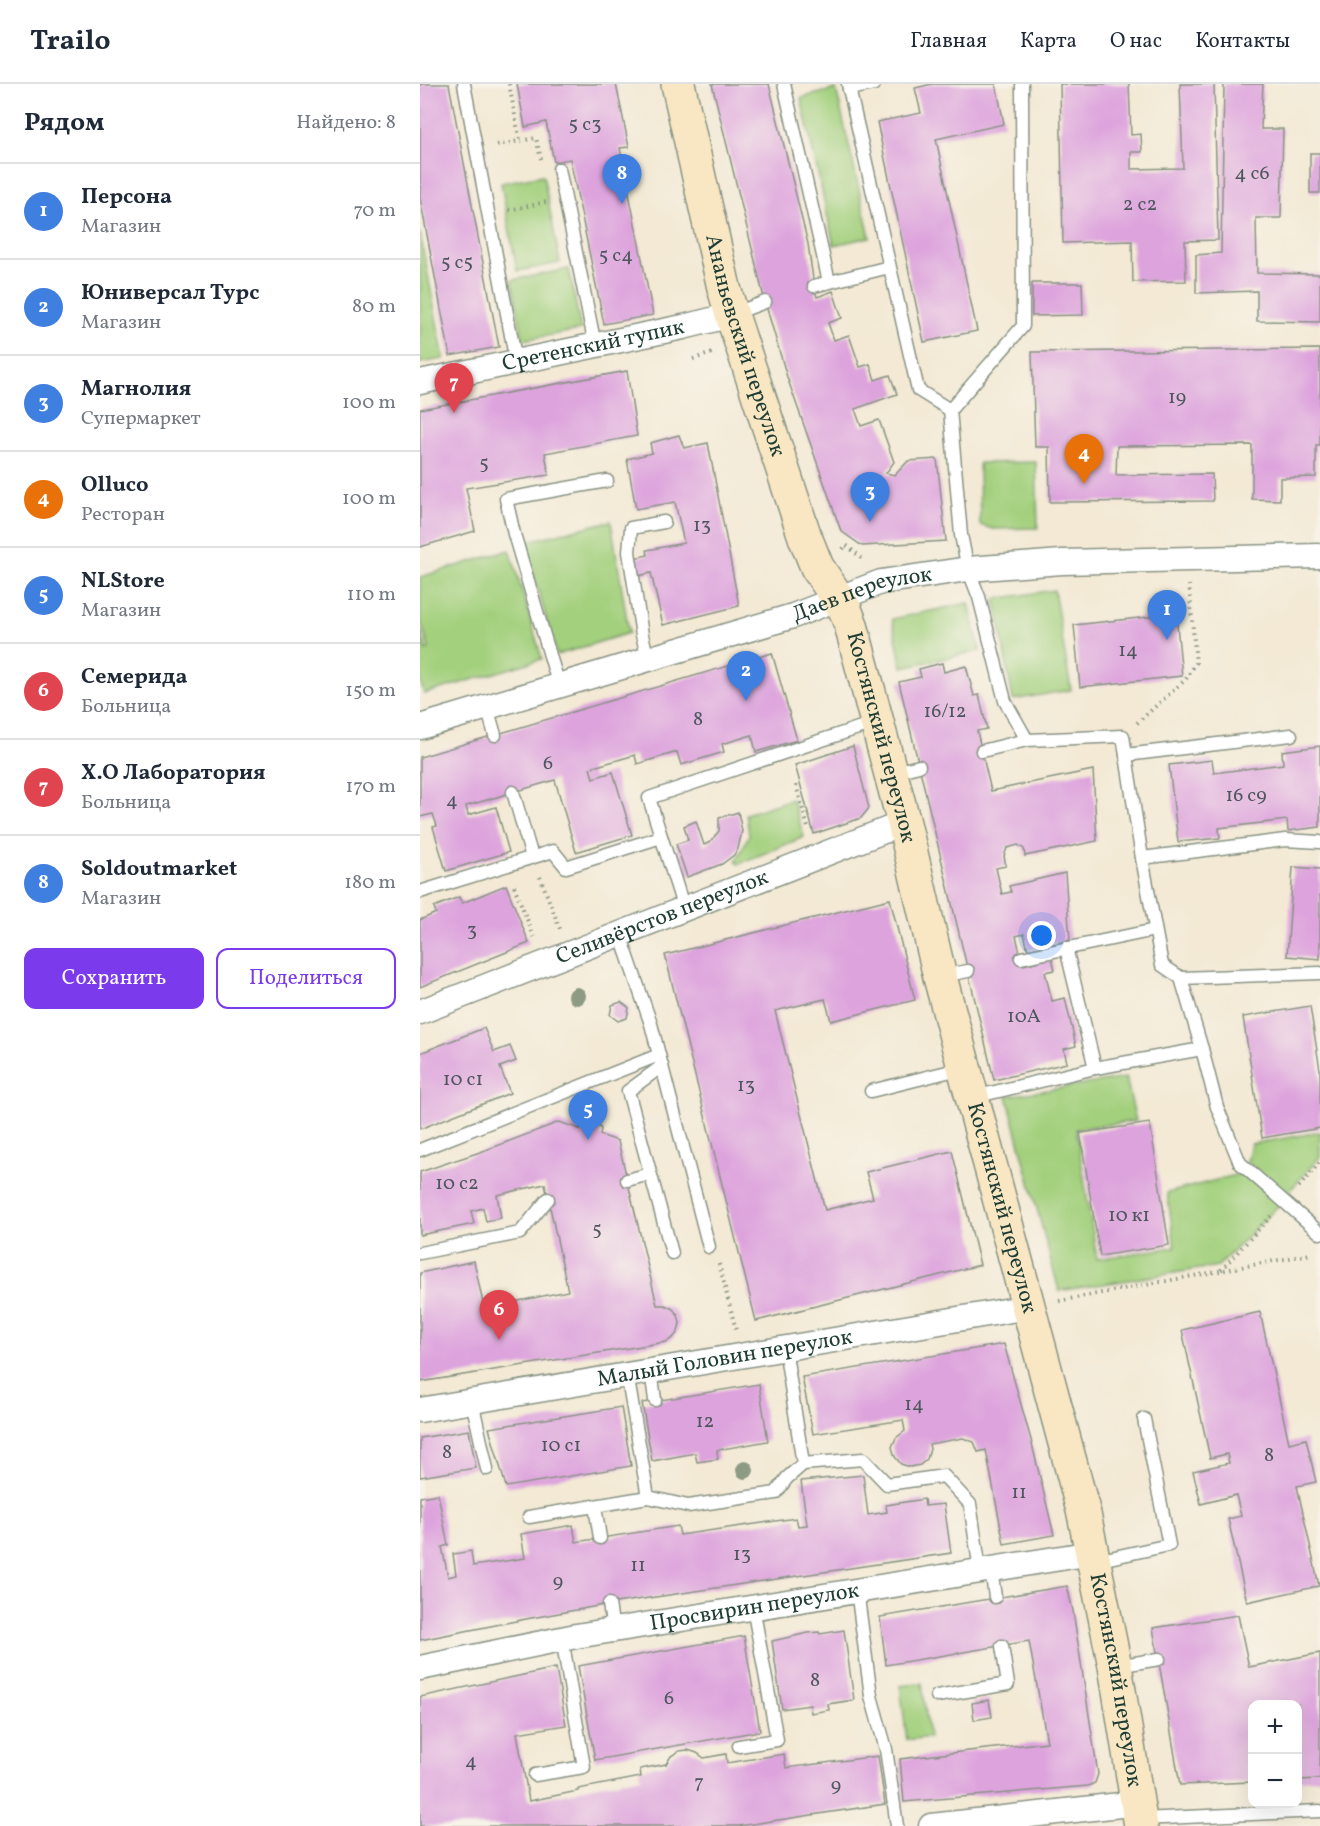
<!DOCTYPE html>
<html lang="ru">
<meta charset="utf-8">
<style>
:root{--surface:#fff;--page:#f6f6f7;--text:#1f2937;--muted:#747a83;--line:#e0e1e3;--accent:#7c3aed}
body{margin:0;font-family:Vollkorn,serif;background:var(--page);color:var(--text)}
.controls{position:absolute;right:18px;bottom:18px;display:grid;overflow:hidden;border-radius:12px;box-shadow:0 6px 24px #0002}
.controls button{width:54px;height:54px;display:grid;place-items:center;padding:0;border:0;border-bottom:2px solid var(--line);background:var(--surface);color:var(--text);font:30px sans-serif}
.you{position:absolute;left:622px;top:852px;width:21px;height:21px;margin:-15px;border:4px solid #fff;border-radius:50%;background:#1a73e8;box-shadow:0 0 0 9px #1a73e833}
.badge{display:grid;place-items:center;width:39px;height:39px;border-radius:50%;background:var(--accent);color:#fff;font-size:20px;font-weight:700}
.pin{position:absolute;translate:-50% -50px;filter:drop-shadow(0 2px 3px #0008)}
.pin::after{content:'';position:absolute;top:32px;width:21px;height:18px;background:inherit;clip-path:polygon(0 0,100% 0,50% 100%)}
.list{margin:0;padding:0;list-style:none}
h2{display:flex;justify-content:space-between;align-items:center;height:78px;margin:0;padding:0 24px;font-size:26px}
h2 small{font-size:20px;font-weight:400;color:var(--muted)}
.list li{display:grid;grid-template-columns:39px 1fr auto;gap:18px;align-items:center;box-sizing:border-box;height:96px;padding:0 24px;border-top:2px solid var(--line)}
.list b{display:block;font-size:22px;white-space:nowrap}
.list p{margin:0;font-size:20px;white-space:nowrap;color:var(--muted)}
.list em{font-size:20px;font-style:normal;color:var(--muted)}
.actions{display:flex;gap:12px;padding:18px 24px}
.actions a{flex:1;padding:14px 0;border:2px solid var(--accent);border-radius:12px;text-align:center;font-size:21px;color:var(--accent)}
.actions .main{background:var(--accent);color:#fff}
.map{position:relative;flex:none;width:900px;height:1742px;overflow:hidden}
header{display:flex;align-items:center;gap:36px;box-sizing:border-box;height:84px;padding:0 30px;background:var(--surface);border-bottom:2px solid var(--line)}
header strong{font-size:28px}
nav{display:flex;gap:33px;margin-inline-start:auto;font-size:21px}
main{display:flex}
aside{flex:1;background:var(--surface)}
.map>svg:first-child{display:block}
</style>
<header>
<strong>Trailo</strong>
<nav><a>Главная</a><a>Карта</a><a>О нас</a><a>Контакты</a></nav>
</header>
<main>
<aside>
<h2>Рядом<small>Найдено: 8</small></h2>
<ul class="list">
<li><span class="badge" style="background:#3f7fe0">1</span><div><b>Персона</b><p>Магазин</p></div><em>70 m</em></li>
<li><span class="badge" style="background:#3f7fe0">2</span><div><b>Юниверсал Турс</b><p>Магазин</p></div><em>80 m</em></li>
<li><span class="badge" style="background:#3f7fe0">3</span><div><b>Магнолия</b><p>Супермаркет</p></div><em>100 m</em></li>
<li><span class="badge" style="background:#e8710a">4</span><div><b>Olluco</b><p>Ресторан</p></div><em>100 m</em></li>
<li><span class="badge" style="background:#3f7fe0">5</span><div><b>NLStore</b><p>Магазин</p></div><em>110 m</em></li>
<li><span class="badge" style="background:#e0444e">6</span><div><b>Семерида</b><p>Больница</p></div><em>150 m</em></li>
<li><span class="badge" style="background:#e0444e">7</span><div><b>X.O Лаборатория</b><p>Больница</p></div><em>170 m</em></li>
<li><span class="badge" style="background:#3f7fe0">8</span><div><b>Soldoutmarket</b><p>Магазин</p></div><em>180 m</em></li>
</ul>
<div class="actions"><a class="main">Сохранить</a><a>Поделиться</a></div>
</aside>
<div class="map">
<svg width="900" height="1742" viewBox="0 0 900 1742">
<rect width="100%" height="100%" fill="#f7f3e8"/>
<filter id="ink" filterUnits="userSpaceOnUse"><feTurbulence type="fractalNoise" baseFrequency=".0167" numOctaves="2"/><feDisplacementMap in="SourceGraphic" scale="12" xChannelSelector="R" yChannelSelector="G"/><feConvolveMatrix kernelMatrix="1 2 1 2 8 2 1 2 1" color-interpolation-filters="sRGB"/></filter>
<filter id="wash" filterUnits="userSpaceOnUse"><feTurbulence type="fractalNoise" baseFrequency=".008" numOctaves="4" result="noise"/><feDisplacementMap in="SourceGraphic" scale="24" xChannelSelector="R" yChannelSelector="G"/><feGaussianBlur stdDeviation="1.35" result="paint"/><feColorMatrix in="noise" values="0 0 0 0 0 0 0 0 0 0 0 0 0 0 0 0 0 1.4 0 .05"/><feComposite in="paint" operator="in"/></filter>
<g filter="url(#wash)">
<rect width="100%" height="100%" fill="#f3e9d4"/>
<g fill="#a3d07d" stroke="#618658" stroke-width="1.5">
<polygon points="416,5 450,153 414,161 381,14"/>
<polygon points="123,91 140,179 97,187 81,99"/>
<polygon points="0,149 24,275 0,279"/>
<polygon points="149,185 161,246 103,256 92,196"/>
<polygon points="616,378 618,444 573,445 560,441 559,379"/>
<polygon points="191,437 209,549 137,571 104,458"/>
<polygon points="90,466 122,575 4,610 0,597 0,545 6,566 9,565 0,534 0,493"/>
<polygon points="634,506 651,606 593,616 575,515"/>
<polygon points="549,519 560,567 482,583 472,535"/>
<polygon points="372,715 384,753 318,780 316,777 329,751 326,730"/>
<polygon points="706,994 716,1037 656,1045 677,1175 755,1163 747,1109 823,1089 861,1119 798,1182 639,1207 587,1012"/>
<polygon points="900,1048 900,1073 865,1112 827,1078 831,1060"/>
<polygon points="502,1599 509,1653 487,1656 480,1602"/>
</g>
<g id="blocks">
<g fill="#dda3dd">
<polygon points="0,0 29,0 79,263 30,272 0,114"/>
<polygon points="97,0 196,0 209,63 200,64 233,231 184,240 150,75 134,78 126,38 105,43"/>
<polygon points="292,0 349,0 388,160 394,202 397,213 413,207 422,234 408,239 414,256 429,251 440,283 450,280 455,296 470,291 477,310 435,325 441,342 459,336 474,378 466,389 475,391 488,377 517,375 526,457 442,462 421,447 367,293 345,218"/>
<polygon points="512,0 576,0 584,40 516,55 557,247 504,258 457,38 501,29 495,4"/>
<polygon points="640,0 709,0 711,51 721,50 722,68 711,68 711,85 763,84 760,0 794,0 798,156 765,157 766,197 713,198 712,157 643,159"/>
<polygon points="804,0 843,0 841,45 863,45 861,134 836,134 837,189 900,190 900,238 837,237 837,207 776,209 776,171 801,169"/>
<rect x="890" y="69" width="10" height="40"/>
<polygon points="612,199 662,199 663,231 612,232"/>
<polygon points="900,265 900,361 896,361 896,393 860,394 860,416 832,415 832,361 697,362 696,391 792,390 793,417 630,418 629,363 615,363 612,268"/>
<polygon points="207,287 217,352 125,369 129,391 46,404 55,447 0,463 0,325"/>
<polygon points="259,351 264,364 288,359 319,522 243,541 231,489 218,492 214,474 228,471 227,466 264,459 255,418 216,425 207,375 232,369 230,359"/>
<polygon points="756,530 762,592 660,603 654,541"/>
<polygon points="352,569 377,656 336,668 332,651 302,660 304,668 261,681 257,668 217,680 215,671 170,684 173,694 193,688 212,751 156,768 135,696 46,722 48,731 76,723 89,768 26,787 13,743 17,742 13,730 0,733 0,673"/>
<polygon points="522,579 524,588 546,582 554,612 559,611 567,645 557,647 571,707 673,686 677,757 605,772 604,765 598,761 587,764 584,772 586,782 576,784 582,810 591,808 589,802 645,789 650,856 608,866 604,850 596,852 603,881 632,874 635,886 625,888 632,917 645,914 656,962 644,965 647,979 574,996 479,598 501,593 499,585"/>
<polygon points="433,662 449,724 441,734 394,750 375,681"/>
<polygon points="900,662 900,743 868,747 867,736 799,744 800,754 758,758 749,681 792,676 794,689 863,680 862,667"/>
<polygon points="318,728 322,747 318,765 314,771 302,780 267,793 256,760 268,756 264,742 276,737 284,761 290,758 299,747 299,734"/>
<polygon points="873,783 900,785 900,875 867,872"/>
<polygon points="86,801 109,859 0,903 0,836 16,829 14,823 39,813 42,819"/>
<polygon points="470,815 495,916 411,937 405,915 355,927 405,1126 453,1114 446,1088 532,1067 560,1181 336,1237 245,871"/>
<polygon points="201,918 209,924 207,934 198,937 190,931 192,921"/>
<polygon points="890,922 900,986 900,1044 842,1054 823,933"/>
<polygon points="64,944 74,968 90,962 96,977 80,983 90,1009 0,1045 0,969"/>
<polygon points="170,1037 177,1039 181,1045 180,1051 198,1057 237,1221 245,1221 253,1225 258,1231 260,1239 258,1248 253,1254 246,1258 0,1298 0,1189 54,1177 64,1224 148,1207 125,1100 77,1111 81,1134 66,1137 63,1124 51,1127 54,1140 0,1151 0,1088 66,1066 139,1038 160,1045 164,1039"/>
<polygon points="730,1039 749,1161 680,1172 660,1049"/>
<polygon points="840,1228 869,1359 886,1355 896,1398 877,1402 899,1502 827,1518 808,1435 821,1432 816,1411 781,1420 773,1387 809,1379 807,1370 790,1374 762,1246"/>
<polygon points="584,1260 611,1356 634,1451 584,1460 566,1366 558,1368 554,1358 543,1354 509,1360 510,1365 507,1375 500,1381 490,1383 481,1380 475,1373 472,1363 476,1354 485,1347 483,1336 393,1350 382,1293"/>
<polygon points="339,1300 348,1357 297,1366 298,1375 277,1378 275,1369 232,1377 222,1319"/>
<polygon points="201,1323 211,1382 86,1403 69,1344"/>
<polygon points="49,1346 56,1384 0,1393 0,1354"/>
<polygon points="443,1391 448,1431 467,1428 466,1421 504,1415 505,1422 524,1420 531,1469 189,1520 106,1535 0,1556 0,1413 18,1410 28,1461 22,1463 28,1493 36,1491 33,1470 51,1467 53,1482 105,1474 101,1450 153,1441 156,1458 258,1442 260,1451 376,1434 378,1442 387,1441 381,1397"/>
<polygon points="647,1502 653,1527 678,1690 675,1699 668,1702 484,1718 480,1675 627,1658 609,1557 466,1581 460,1533"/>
<polygon points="818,1531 829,1583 900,1569 900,1695 878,1696 878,1620 832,1620 832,1698 760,1701 733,1544"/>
<polygon points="424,1546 434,1616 408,1620 409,1626 391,1629 390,1621 362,1625 352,1557 388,1549 399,1548 400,1550"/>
<polygon points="324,1552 340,1647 175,1676 158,1582"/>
<polygon points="136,1584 146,1641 97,1649 109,1717 158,1707 158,1705 221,1693 220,1685 246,1680 251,1672 259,1667 268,1666 277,1669 284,1674 306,1670 307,1679 364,1670 366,1684 458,1672 465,1720 319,1742 0,1742 0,1613"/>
<polygon points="569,1616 572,1633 554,1636 552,1619"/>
</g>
</g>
</g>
<g filter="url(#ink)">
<use href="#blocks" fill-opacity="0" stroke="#899384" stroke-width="1.5"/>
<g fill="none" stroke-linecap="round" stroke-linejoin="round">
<defs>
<g id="lane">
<polyline points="44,0 96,278"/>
<polyline points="364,0 409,198"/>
<polyline points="428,0 498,306 530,326 541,451 548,485 559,513 585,617 607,656"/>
<polyline points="429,5 454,0"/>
<polyline points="139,85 175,261"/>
<polyline points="394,202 469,183"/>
<polyline points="313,230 345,218"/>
<polyline points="530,326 603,242 602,0"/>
<polyline points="228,575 222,551 209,468 211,444 244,438"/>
<polyline points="139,602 94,450 86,415 187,397"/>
<polyline points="67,623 75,651"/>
<polyline points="562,667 607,656 703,652 722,774 742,881 761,894 782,965"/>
<polyline points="706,671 871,651"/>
<polyline points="471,689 499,682"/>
<polyline points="93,708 112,773"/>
<polyline points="722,774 865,756 900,758"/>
<polyline points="0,808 133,767 146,783 241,753"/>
<polyline points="264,825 229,714 456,638"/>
<polyline points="200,850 231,940 289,1163"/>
<polyline points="646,864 675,984"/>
<polyline points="601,874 735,846"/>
<polyline points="522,892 548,887"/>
<polyline points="761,894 900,889"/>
<polyline points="242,982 208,1007 252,1169"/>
<polyline points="451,1007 543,984"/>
<polyline points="554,1013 675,984 782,965 797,1023 820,1079 900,1149"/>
<polyline points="0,1066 239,971"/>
<polyline points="207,1096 230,1090"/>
<polyline points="0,1169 100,1149 128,1115"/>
<polyline points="231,1286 235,1316"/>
<polyline points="52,1317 67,1385"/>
<polyline points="383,1380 443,1375 467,1400 524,1392 550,1420 560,1486"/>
<polyline points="228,1413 268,1422 356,1409 367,1394 383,1380 365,1264"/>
<polyline points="175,1422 180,1454"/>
<polyline points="109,1433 228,1413 207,1290"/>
<polyline points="676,1477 749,1461 724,1335"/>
<polyline points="571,1485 575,1513"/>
<polyline points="437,1506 451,1612 466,1665 477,1742"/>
<polyline points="189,1520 193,1546"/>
<polyline points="697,1582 739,1575"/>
<polyline points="517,1612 588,1600 582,1562"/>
<polyline points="319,1662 357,1656 333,1523"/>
<polyline points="115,1691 164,1683 142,1554"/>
<polyline points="721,1735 900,1727"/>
</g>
<g id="street">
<path id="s1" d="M0,298L263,243L312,231"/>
<path id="s2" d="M0,643L373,532L461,498L548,485L642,478L900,472"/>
<path id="s3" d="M0,928L484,739"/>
<path id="s4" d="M0,1326L609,1223"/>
<path id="s5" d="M0,1584L156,1552L672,1469"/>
<polyline points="511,1742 718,1719"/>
</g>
<g id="secondary">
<path id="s6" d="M258,0L304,204L312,231L385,453L397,483L425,525L431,541L484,739L520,893L552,1013L664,1430L695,1582L721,1742"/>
</g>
</defs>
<use href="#lane" stroke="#899384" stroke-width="15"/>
<use href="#street" stroke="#899384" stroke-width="27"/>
<use href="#secondary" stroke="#899384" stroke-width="36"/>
<g stroke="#899384" stroke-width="4" stroke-dasharray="1.5 4.5" stroke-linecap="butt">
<polyline points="89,0 100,57"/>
<polyline points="77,61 116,54 121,75"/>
<polyline points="89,126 126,118"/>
<polyline points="273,275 293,269"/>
<polyline points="423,465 426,461 444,476"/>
<polyline points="717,639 766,595 776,579 769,501"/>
<polyline points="376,701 389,747"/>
<polyline points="120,793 140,845"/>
<polyline points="94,802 114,853"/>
<polyline points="879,1103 900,1078"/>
<polyline points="299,1180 316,1246"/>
<polyline points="801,1186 851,1132"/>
<polyline points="639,1217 891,1170"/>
</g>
<use href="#lane" stroke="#fff" stroke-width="12"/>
<use href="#street" stroke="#fff" stroke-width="24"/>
<use href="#secondary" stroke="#f9e7c3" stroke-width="33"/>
</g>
<g fill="#8d9a84">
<circle cx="157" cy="912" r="9"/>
<circle cx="325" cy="1386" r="9"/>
</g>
</g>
<g text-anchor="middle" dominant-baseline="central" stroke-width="5" stroke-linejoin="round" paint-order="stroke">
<g font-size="20" fill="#4e565e">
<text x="165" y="41">5 с3</text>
<text x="832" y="90">4 с6</text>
<text x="720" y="121">2 с2</text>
<text x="196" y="172">5 с4</text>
<text x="37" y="179">5 с5</text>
<text x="757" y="314">19</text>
<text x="64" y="380">5</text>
<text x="282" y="442">13</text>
<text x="708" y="567">14</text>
<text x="525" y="628">16/12</text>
<text x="278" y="636">8</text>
<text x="128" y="680">6</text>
<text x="826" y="712">16 с9</text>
<text x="32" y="717">4</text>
<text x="52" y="847">3</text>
<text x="604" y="933">10А</text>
<text x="43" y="996">10 с1</text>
<text x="326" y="1002">13</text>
<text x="37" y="1100">10 с2</text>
<text x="709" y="1132">10 к1</text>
<text x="177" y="1146">5</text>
<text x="494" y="1321">14</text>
<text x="285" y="1338">12</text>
<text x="141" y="1362">10 с1</text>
<text x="27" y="1369">8</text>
<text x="849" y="1372">8</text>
<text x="599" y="1409">11</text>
<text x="322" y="1471">13</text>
<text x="218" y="1482">11</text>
<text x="138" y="1498">9</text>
<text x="395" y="1597">8</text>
<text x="249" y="1615">6</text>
<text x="51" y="1678">4</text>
<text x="279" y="1699">7</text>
<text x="416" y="1702">9</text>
</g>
<g font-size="22" fill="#1f3d34" stroke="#f7f3e8">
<text stroke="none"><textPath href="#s1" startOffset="177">Сретенский тупик</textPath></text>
<text stroke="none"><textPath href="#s6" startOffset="270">Ананьевский переулок</textPath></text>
<text stroke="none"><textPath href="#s2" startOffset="462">Даев переулок</textPath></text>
<text stroke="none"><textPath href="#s6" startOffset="687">Костянский переулок</textPath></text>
<text stroke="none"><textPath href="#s3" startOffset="260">Селивёрстов переулок</textPath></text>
<text stroke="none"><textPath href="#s6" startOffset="1173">Костянский переулок</textPath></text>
<text stroke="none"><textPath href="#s4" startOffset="309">Малый Головин переулок</textPath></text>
<text stroke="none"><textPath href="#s5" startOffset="340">Просвирин переулок</textPath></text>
<text stroke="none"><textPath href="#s6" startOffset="1659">Костянский переулок</textPath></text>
</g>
</g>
</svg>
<div class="controls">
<button>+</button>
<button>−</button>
</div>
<div class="you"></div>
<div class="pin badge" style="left:747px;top:556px;background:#3f7fe0">1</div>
<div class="pin badge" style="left:326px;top:617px;background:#3f7fe0">2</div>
<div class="pin badge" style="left:450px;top:438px;background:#3f7fe0">3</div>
<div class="pin badge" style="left:664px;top:400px;background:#e8710a">4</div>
<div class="pin badge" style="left:168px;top:1056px;background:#3f7fe0">5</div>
<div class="pin badge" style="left:79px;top:1256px;background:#e0444e">6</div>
<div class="pin badge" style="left:34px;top:329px;background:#e0444e">7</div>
<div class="pin badge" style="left:202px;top:120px;background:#3f7fe0">8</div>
</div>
</main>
